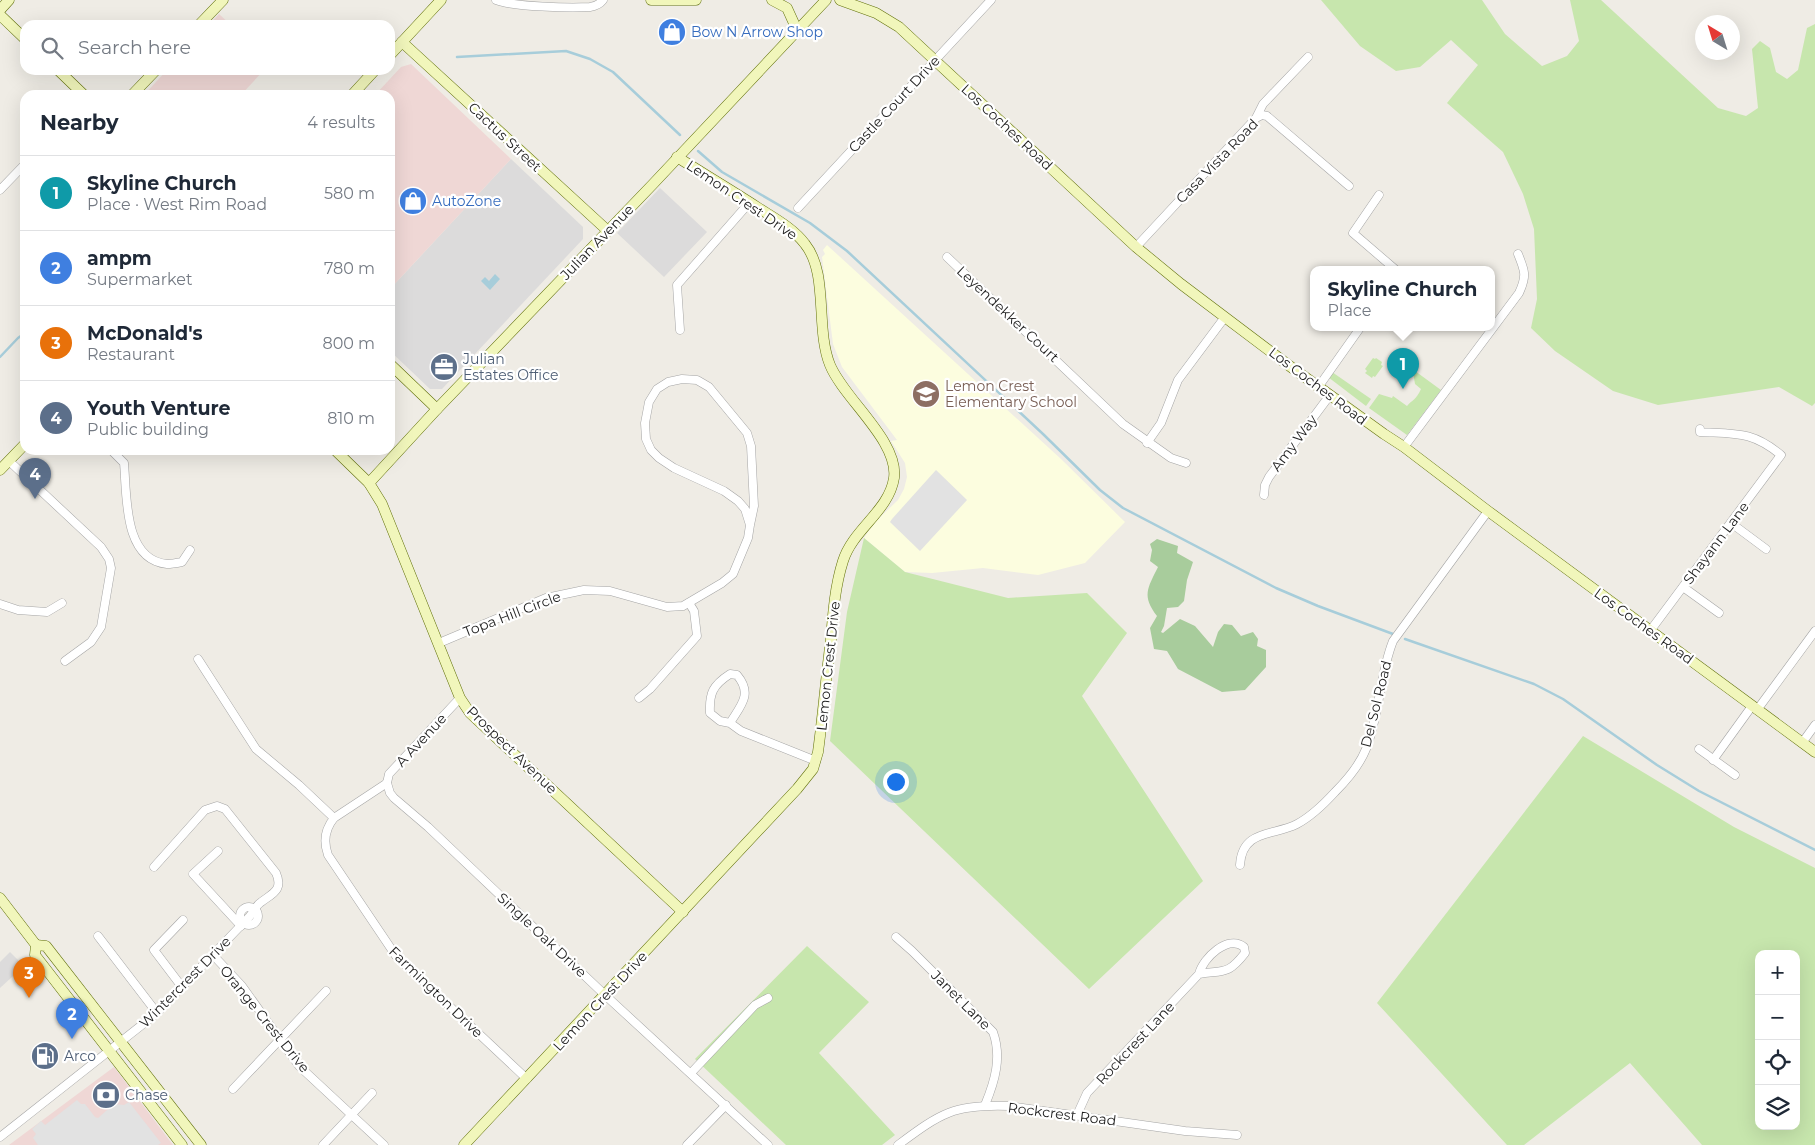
<!DOCTYPE html>
<meta charset="utf-8">
<style>
:root{--surface:#fff;--page:#f6f6f7;--text:#1f2937;--muted:#747a83;--line:#e0e1e3;--accent:#d93025}
body{margin:0;font-family:Montserrat,sans-serif;background:var(--page);color:var(--text)}
.controls{position:absolute;right:15px;bottom:15px;display:grid;overflow:hidden;border-radius:10px;box-shadow:0 5px 20px #0002}
.controls button{width:45px;height:45px;display:grid;place-items:center;padding:0;border:0;border-bottom:1px solid var(--line);background:var(--surface);color:var(--text);font:25px sans-serif}
.compass{position:absolute;left:1695px;top:15px;width:45px;height:45px;border-radius:50%;background:var(--surface);box-shadow:0 5px 20px #0002;rotate:322deg}
.you{position:absolute;left:895px;top:781px;width:18px;height:18px;margin:-12px;border:4px solid #fff;border-radius:50%;background:#1a73e8;box-shadow:0 0 0 8px #1a73e833}
.badge{display:grid;place-items:center;width:32px;height:32px;border-radius:50%;background:var(--accent);color:#fff;font-size:16px;font-weight:700}
.pin{position:absolute;translate:-50% -41px;filter:drop-shadow(0 1px 2px #0008)}
.pin::after{content:'';position:absolute;top:26px;width:18px;height:15px;background:inherit;clip-path:polygon(0 0,100% 0,50% 100%)}
.popup{position:absolute;left:1310px;top:266px;width:185px;height:65px;box-sizing:border-box;display:grid;place-content:center;border-radius:10px;background:var(--surface);filter:drop-shadow(0 1px 4px #0005);font-size:16px;white-space:nowrap;color:var(--muted)}
.popup b{font-size:19px;color:var(--text)}
.popup::after{content:'';position:absolute;left:50%;top:100%;margin-left:-10px;border:10px solid transparent;border-top-color:var(--surface)}
.list{margin:0;padding:0;list-style:none}
h2{display:flex;justify-content:space-between;align-items:center;height:65px;margin:0;padding:0 20px;font-size:21px}
h2 small{font-size:16px;font-weight:400;color:var(--muted)}
.list li{display:grid;grid-template-columns:32px 1fr auto;gap:15px;align-items:center;box-sizing:border-box;height:75px;padding:0 20px;border-top:1px solid var(--line)}
.list b{display:block;font-size:19px;white-space:nowrap}
.list p{margin:0;font-size:16px;white-space:nowrap;color:var(--muted)}
.list em{font-size:16px;font-style:normal;color:var(--muted)}
.icon{flex:none;width:28px;height:28px;fill:none;stroke:currentColor;stroke-width:2;stroke-linecap:round;stroke-linejoin:round}
.map{position:relative;flex:none;width:1815px;height:1145px;overflow:hidden}
.search{position:absolute;background:var(--surface);box-shadow:0 5px 20px #0002;left:20px;top:20px;width:375px;height:55px;display:flex;align-items:center;gap:12px;box-sizing:border-box;padding:0 18px;border-radius:15px;color:var(--muted);font-size:19px}
.panel{position:absolute;background:var(--surface);box-shadow:0 5px 20px #0002;left:20px;top:90px;width:375px;height:365px;border-radius:15px}
.map>svg:first-child{display:block}
</style>
<div class="map">
<svg width="1815" height="1145" viewBox="0 0 1815 1145">
<rect width="100%" height="100%" fill="#efece5"/>
<g fill="#dcdbdb">
<polygon points="511,159 583,227 583,239 442,389 430,389 390,351 390,289"/>
<polygon points="660,188 707,232 664,277 617,233"/>
<polygon points="10,952 24,966 0,988 0,962"/>
</g>
<g fill="#efd7d5">
<polygon points="219,14 231,25 209,25"/>
<polygon points="411,64 511,159 390,289 390,95 375,95 401,67"/>
<polygon points="167,70 264,70 241,95 144,95"/>
<polygon points="114,1067 173,1145 9,1145"/>
</g>
<polygon fill="#fcfddf" points="827,245 1061,459 1125,522 1085,563 1038,575 983,568 932,573 905,572 864,538 874,523 898,500 904,489 907,477 905,463 891,441 897,440 842,367 833,344 822,257 825,254 823,250"/>
<g fill="#c7e6ad" fill-rule="evenodd">
<polygon points="1321,0 1482,0 1505,34 1542,66 1567,56 1579,41 1570,0 1601,0 1718,108 1746,116 1758,108 1752,49 1760,41 1770,48 1776,72 1787,79 1798,70 1807,28 1815,24 1815,403 1812,406 1779,387 1658,405 1613,391 1555,351 1531,328 1537,299 1534,229 1523,194 1503,152 1447,103 1478,65 1451,40 1420,67 1396,71 1360,46"/>
<polygon points="1373,358 1375,359 1376,358 1382,362 1381,365 1383,366 1375,377 1373,376 1372,378 1365,373 1367,371 1365,369"/>
<path d="M1415,371L1441,390L1407,435L1369,408L1379,394L1392,398L1393,396L1407,406C1412,400 1416,400 1421,389L1415,384L1413,372Z"/>
<polygon points="1332,372 1371,399 1366,406 1328,377"/>
<polygon points="864,538 905,572 1008,598 1087,593 1127,633 1082,696 1203,881 1089,989 830,741 847,612"/>
<path d="M1583,736L1734,827L1815,868V1145H1702L1630,1063L1524,1145H1507L1377,1003ZM1759,954H1796V1126H1759Z"/>
<polygon points="807,946 869,1002 819,1053 895,1135 882,1145 786,1145 695,1059"/>
</g>
<path fill="#a8cc9c" d="M1157,539L1178,546L1177,553L1193,562L1187,580L1184,601L1178,607L1167,608L1164,626L1161,632L1163,633L1180,619L1195,626L1213,647L1218,632L1224,624L1232,625L1241,636L1253,632L1258,639L1257,646L1266,650V667L1245,690L1222,692L1178,669L1167,651L1154,649L1150,628L1157,616C1142,596 1147,589 1158,567L1150,561L1152,550L1150,544Z"/>
<g fill="#e2e2e2">
<polygon points="936,470 967,500 920,551 890,522 892,519"/>
<polygon points="77,1100 81,1104 85,1104 95,1117 98,1118 114,1104 124,1105 129,1102 161,1143 158,1145 38,1145 33,1138 36,1134 32,1129 41,1121 45,1125"/>
</g>
<polygon fill="#a7cdda" points="495,274 500,279 490,290 481,281 485,277 489,281"/>
<g fill="none" stroke-linecap="round" stroke-linejoin="round">
<g stroke="#a7cdda" stroke-width="2.5">
<polyline points="457,57 566,51 590,59 613,72 680,135"/>
<polyline points="698,151 722,172 810,223 847,251 1043,434 1100,490 1123,508 1276,588 1318,606 1393,634"/>
<polyline points="0,357 18,338 25,333"/>
<polyline points="1405,639 1534,684 1563,699 1657,765 1699,791 1815,850"/>
</g>
<defs>
<g id="street">
<path d="M496,0C514,7 570,8 590,7C596,6 600,4 603,0"/>
<polyline points="1256,118 1263,104 1308,57"/>
<polyline points="0,190 25,164"/>
<polyline points="1379,195 1353,233 1396,270"/>
<polyline points="798,208 991,0"/>
<polyline points="1136,247 1256,118 1262,115 1267,116 1349,186"/>
<polyline points="947,257 1123,424 1171,458 1186,463"/>
<polyline points="680,330 677,285 750,202"/>
<polyline points="1319,386 1360,328"/>
<polyline points="1147,443 1161,423 1178,380 1225,317"/>
<path d="M1404,447L1519,293C1527,276 1525,271 1518,254"/>
<path d="M111,450L124,463C127,495 123,560 167,564C171,564 177,563 182,562L190,550"/>
<polyline points="9,461 101,547 109,559 111,568 101,627 91,642 65,661"/>
<polyline points="1264,495 1265,485 1269,477 1330,395"/>
<polyline points="1731,523 1766,549"/>
<polyline points="1683,587 1719,613"/>
<polyline points="0,604 18,610 47,612 62,603"/>
<path d="M1650,631L1781,455C1752,431 1736,434 1700,432V429"/>
<polyline points="439,643 546,598 584,590 610,591 667,607 683,606 722,583 733,574 748,538 750,525 754,506 751,446 747,433 709,387 697,380 682,379 668,382 657,389 649,402 645,423 646,439 651,450 659,458 674,468 724,491 738,501 745,509 750,525"/>
<polyline points="198,659 256,749 299,785 334,818"/>
<polyline points="639,698 650,689 697,636 694,611 689,603"/>
<polyline points="1757,710 1815,631"/>
<path d="M730,723C741,705 753,694 737,675L730,674C713,685 709,693 710,713L720,721L730,723L741,731L816,761"/>
<polyline points="1802,743 1815,725"/>
<polyline points="1699,749 1735,775"/>
<polyline points="1713,760 1752,706"/>
<polyline points="387,783 390,793 394,798 428,827 605,995 768,1145"/>
<path d="M387,783L334,818C325,829 323,841 328,855L396,956L527,1079"/>
<polyline points="387,783 389,774 460,698"/>
<polyline points="218,851 193,874 241,926"/>
<path d="M1240,865C1242,829 1274,836 1297,824C1312,816 1324,804 1335,792C1347,780 1360,764 1366,749C1380,714 1379,676 1393,641L1488,511"/>
<circle cx="249" cy="916" r="9"/>
<polyline points="98,936 157,1013"/>
<path d="M896,937L912,951L993,1032C1002,1057 995,1081 985,1105"/>
<polyline points="213,955 242,986 299,1066 384,1145"/>
<polyline points="182,987 154,950 183,920"/>
<polyline points="691,1073 755,1005 768,998"/>
<polyline points="233,1089 326,991"/>
<path d="M1077,1115L1087,1093L1199,974C1224,970 1228,975 1245,953L1244,947C1228,934 1203,958 1199,974"/>
<path d="M0,1137L157,1013L250,916C253,912 256,906 260,903C271,894 284,891 276,873L225,809L217,806L205,810L154,867"/>
<polyline points="323,1145 372,1093"/>
<polyline points="687,1145 726,1105"/>
<path d="M898,1145C941,1113 954,1104 1009,1106L1185,1131L1237,1135"/>
</g>
<g id="secondary">
<polyline points="651,0 696,0"/>
<polyline points="772,0 787,8 797,30"/>
<polyline points="840,0 876,13 899,27 1136,247 1181,284 1291,367 1384,434 1404,447 1488,511 1815,752"/>
<polyline points="0,10 9,0"/>
<polyline points="0,15 25,39"/>
<polyline points="199,25 223,0"/>
<polyline points="402,42 608,231"/>
<polyline points="390,55 441,0"/>
<polyline points="58,70 84,95"/>
<polyline points="132,95 156,70"/>
<polyline points="352,95 375,70"/>
<polyline points="390,364 437,409"/>
<polyline points="335,450 369,483 382,504 460,698 470,713 683,912"/>
<polyline points="0,470 25,444"/>
<polyline points="369,483 437,409 653,184 826,0"/>
<polyline points="0,898 36,945 35,955 182,1145"/>
<polyline points="36,945 46,946 201,1145"/>
<path d="M464,1145L797,789L813,769L818,752C823,715 826,677 831,639C833,613 835,586 843,561C853,529 889,511 894,478C899,441 844,399 830,365C815,328 829,274 805,244C793,228 774,218 757,207C731,190 704,174 677,157"/>
</g>
</defs>
<use href="#street" stroke="#a5a5a5" stroke-width="9"/>
<use href="#secondary" stroke="#61700a" stroke-width="11"/>
<use href="#street" stroke="#fff" stroke-width="8"/>
<use href="#secondary" stroke="#f1f6bb" stroke-width="10"/>
</g>
<defs>
<symbol id="shop-disc" viewBox="-11 -11 22 22"><circle r="9.5" fill="#3f7fe0" stroke="#fff"/><path d="M-5-2.5h2.3a2.7 3.5 0 0 1 5.4 0H5L5.5 6h-11ZM-1.5-2.5h3a1.5 2.3 0 0 0-3 0Z" fill="#fff"/></symbol>
<symbol id="office-disc" viewBox="-11 -11 22 22"><circle r="9.5" fill="#5c6f8a" stroke="#fff"/><path d="M-6-3h4V-5.5h4V-3h4V5H-6ZM-1-4.5V-3h2v-1.5ZM-6 0V1H6V0Z" fill="#fff"/></symbol>
<symbol id="school-disc" viewBox="-11 -11 22 22"><circle r="9.5" fill="#8d6e63" stroke="#fff"/><path d="M0-5L7-2L0 1L-7-2ZM-4 1L0 2.5L4 1V4Q0 6-4 4Z" fill="#fff"/></symbol>
<symbol id="fuel-disc" viewBox="-11 -11 22 22"><circle r="9.5" fill="#5c6f8a" stroke="#fff"/><path d="M-5.5-6h7V0h2V4h1.3V-2.5L3-4.5l.8-.8L6-3V5H2.5V1h-1V6h-7ZM-4.2-4.7v3.2H.2V-4.7Z" fill="#fff"/></symbol>
<symbol id="bank-disc" viewBox="-11 -11 22 22"><circle r="9.5" fill="#5c6f8a" stroke="#fff"/><path d="M-6-4H6V4H-6ZM0-2.3a2.3 2.3 0 1 0 0 4.6a2.3 2.3 0 1 0 0-4.6Z" fill="#fff"/></symbol>
</defs>
<g fill-rule="evenodd">
<use href="#shop-disc" x="656" y="16" width="32" height="32"/>
<use href="#shop-disc" x="397" y="185" width="32" height="32"/>
<use href="#office-disc" x="428" y="351" width="32" height="32"/>
<use href="#school-disc" x="910" y="378" width="32" height="32"/>
<use href="#fuel-disc" x="29" y="1040" width="32" height="32"/>
<use href="#bank-disc" x="90" y="1079" width="32" height="32"/>
</g>
<g text-anchor="middle" dominant-baseline="central" stroke-width="4.5" stroke-linejoin="round" paint-order="stroke">
<g font-size="14" fill="#366cbe" stroke="#fff" text-anchor="start">
<text x="691" y="32">Bow N Arrow Shop</text>
<text x="432" y="201">AutoZone</text>
</g>
<g font-size="14" fill="#1e1e1e" stroke="#fff">
<text transform="translate(894 104) rotate(-47)">Castle Court Drive</text>
<text transform="translate(1007 127) rotate(43)">Los Coches Road</text>
<text transform="translate(505 137) rotate(43)">Cactus Street</text>
<text transform="translate(1217 161) rotate(-46)">Casa Vista Road</text>
<text transform="translate(742 200) rotate(34)">Lemon Crest Drive</text>
<text transform="translate(597 242) rotate(-46)">Julian Avenue</text>
<text transform="translate(1008 314) rotate(43)">Leyendekker Court</text>
<text transform="translate(1318 386) rotate(37)">Los Coches Road</text>
<text transform="translate(1294 443) rotate(-53)">Amy Way</text>
<text transform="translate(1716 543) rotate(-53)">Shayann Lane</text>
<text transform="translate(512 614) rotate(-21)">Topa Hill Circle</text>
<text transform="translate(1644 626) rotate(36)">Los Coches Road</text>
<text transform="translate(828 666) rotate(-84)">Lemon Crest Drive</text>
<text transform="translate(1376 704) rotate(-76)">Del Sol Road</text>
<text transform="translate(421 740) rotate(-47)">A Avenue</text>
<text transform="translate(512 750) rotate(44)">Prospect Avenue</text>
<text transform="translate(542 935) rotate(43)">Single Oak Drive</text>
<text transform="translate(185 982) rotate(-45)">Wintercrest Drive</text>
<text transform="translate(436 992) rotate(44)">Farmington Drive</text>
<text transform="translate(961 1000) rotate(45)">Janet Lane</text>
<text transform="translate(600 1001) rotate(-47)">Lemon Crest Drive</text>
<text transform="translate(265 1019) rotate(51)">Orange Crest Drive</text>
<text transform="translate(1135 1043) rotate(-47)">Rockcrest Lane</text>
<text transform="translate(1062 1114) rotate(7)">Rockcrest Road</text>
</g>
<g font-size="14" fill="#4e5e75" stroke="#fff" text-anchor="start">
<text x="463" y="359">Julian<tspan x="463" dy="16">Estates Office</tspan></text>
<text x="64" y="1056">Arco</text>
<text x="125" y="1095">Chase</text>
</g>
<g font-size="14" fill="#785e54" stroke="#fff" text-anchor="start">
<text x="945" y="386">Lemon Crest<tspan x="945" dy="16">Elementary School</tspan></text>
</g>
</g>
</svg>
<div class="controls">
<button>+</button>
<button>−</button>
<button><svg class="icon" aria-label="locate" viewBox="0 0 24 24"><circle cx="12" cy="12" r="6"/><path d="M12 2v4M12 18v4M2 12h4M18 12h4"/></svg></button>
<button><svg class="icon" aria-label="layers" viewBox="0 0 24 24"><path d="M12 4l9 5-9 5-9-5zM3 14l9 5 9-5"/></svg></button>
</div>
<svg class="compass" viewBox="-18 -18 36 36"><path d="M0-13l5 13h-10z" fill="#e53935"/><path d="M0 13l5-13h-10z" fill="#747a83"/></svg>
<div class="you"></div>
<div class="pin badge" style="left:1403px;top:389px;background:#0f9aa8">1</div>
<div class="popup"><b>Skyline Church</b>Place</div>
<div class="pin badge" style="left:72px;top:1039px;background:#3f7fe0">2</div>
<div class="pin badge" style="left:29px;top:998px;background:#e8710a">3</div>
<div class="pin badge" style="left:35px;top:499px;background:#5c6f8a">4</div>
<div class="search"><svg class="icon" aria-label="search" viewBox="0 0 24 24"><circle cx="10" cy="10" r="6"/><path d="M15 15l6 6"/></svg>Search here</div>
<section class="panel">
<h2>Nearby<small>4 results</small></h2>
<ul class="list">
<li><span class="badge" style="background:#0f9aa8">1</span><div><b>Skyline Church</b><p>Place · West Rim Road</p></div><em>580 m</em></li>
<li><span class="badge" style="background:#3f7fe0">2</span><div><b>ampm</b><p>Supermarket</p></div><em>780 m</em></li>
<li><span class="badge" style="background:#e8710a">3</span><div><b>McDonald's</b><p>Restaurant</p></div><em>800 m</em></li>
<li><span class="badge" style="background:#5c6f8a">4</span><div><b>Youth Venture</b><p>Public building</p></div><em>810 m</em></li>
</ul>
</section>
</div>
